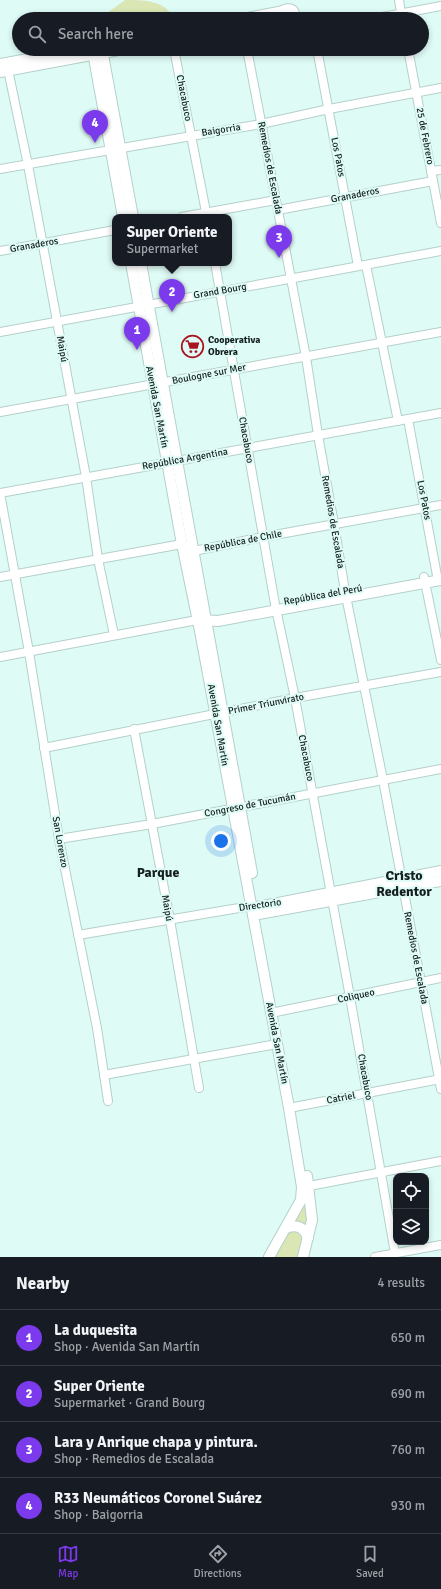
<!DOCTYPE html>
<meta charset="utf-8">
<style>
:root{--surface:#171b24;--page:#242831;--text:#f1f3f6;--muted:#9ea1a6;--line:#363941;--accent:#7c3aed}
body{margin:0;font-family:Signika,sans-serif;background:var(--page);color:var(--text)}
.controls{position:absolute;right:12px;bottom:12px;display:grid;overflow:hidden;border-radius:8px;box-shadow:0 2px 6px #0003}
.controls button{width:36px;height:36px;display:grid;place-items:center;padding:0;border:0;border-bottom:1px solid var(--line);background:var(--surface);color:var(--text);font:20px sans-serif}
.you{position:absolute;left:221px;top:841px;width:14px;height:14px;margin:-10px;border:3px solid #fff;border-radius:50%;background:#1a73e8;box-shadow:0 0 0 6px #1a73e833}
.badge{display:grid;place-items:center;width:26px;height:26px;border-radius:50%;background:var(--accent);color:#fff;font-size:13px;font-weight:700}
.pin{position:absolute;translate:-50% -33px;filter:drop-shadow(0 1px 2px #0008)}
.pin::after{content:'';position:absolute;top:21px;width:14px;height:12px;background:inherit;clip-path:polygon(0 0,100% 0,50% 100%)}
.popup{position:absolute;left:112px;top:214px;width:120px;height:52px;box-sizing:border-box;display:grid;place-content:center;border-radius:8px;background:var(--surface);filter:drop-shadow(0 1px 3px #0005);font-size:13px;white-space:nowrap;color:var(--muted)}
.popup b{font-size:15px;color:var(--text)}
.popup::after{content:'';position:absolute;left:50%;top:100%;margin-left:-8px;border:8px solid transparent;border-top-color:var(--surface)}
.list{margin:0;padding:0;list-style:none}
h2{display:flex;justify-content:space-between;align-items:center;height:52px;margin:0;padding:0 16px;font-size:17px}
h2 small{font-size:13px;font-weight:400;color:var(--muted)}
.list li{display:grid;grid-template-columns:26px 1fr auto;gap:12px;align-items:center;box-sizing:border-box;height:56px;padding:0 16px;border-top:1px solid var(--line)}
.list b{display:block;font-size:15px;white-space:nowrap}
.list p{margin:0;font-size:13px;white-space:nowrap;color:var(--muted)}
.list em{font-size:13px;font-style:normal;color:var(--muted)}
.icon{flex:none;width:22px;height:22px;fill:none;stroke:currentColor;stroke-width:2;stroke-linecap:round;stroke-linejoin:round}
.map{position:relative;flex:none;width:441px;height:1257px;overflow:hidden}
.search{position:absolute;background:var(--surface);box-shadow:0 2px 6px #0003;left:12px;right:12px;top:12px;height:44px;display:flex;align-items:center;gap:10px;box-sizing:border-box;padding:0 14px;border-radius:22px;color:var(--muted);font-size:15px}
.sheet{height:276px;background:var(--surface)}
nav{display:flex;justify-content:space-around;align-items:center;box-sizing:border-box;height:56px;border-top:1px solid var(--line);background:var(--surface);font-size:11px;color:var(--muted)}
nav a{display:grid;justify-items:center;gap:2px}
nav .on{color:var(--accent)}
.map>svg:first-child{display:block}
</style>
<div class="map">
<svg width="441" height="1257" viewBox="0 0 441 1257">
<rect width="100%" height="100%" fill="#dffbf6"/>
<g fill="#dae7b4">
<path d="M125,0C143,0 167,0 173,19H99Z"/>
<polygon points="304,1202 306,1202 308,1229 291,1223"/>
<polygon points="294,1228 305,1236 300,1257 271,1257 286,1232"/>
</g>
<g fill="none" stroke-linecap="round" stroke-linejoin="round">
<defs>
<g id="minor">
<polyline points="399,0 402,19"/>
<polyline points="372,19 441,6"/>
<polyline points="174,49 207,217"/>
<polyline points="247,49 306,357 318,435 334,524 345,591 383,780 441,1089"/>
<polyline points="317,49 358,266"/>
<polyline points="408,49 441,223"/>
<polyline points="7,65 28,165 86,477 98,559 114,635"/>
<polyline points="0,169 261,124 329,109 441,88"/>
<polyline points="431,171 441,170"/>
<polyline points="278,210 433,181"/>
<polyline points="182,217 276,200"/>
<polyline points="0,251 115,230"/>
<polyline points="215,263 275,604 295,698 350,997 395,1253"/>
<polyline points="366,265 398,421"/>
<polyline points="0,332 441,251"/>
<path d="M0,412C147,384 294,360 441,332"/>
<polyline points="408,419 438,581"/>
<polyline points="0,493 29,652 59,839 97,1028 108,1101"/>
<polyline points="0,493 441,413"/>
<polyline points="0,577 182,544 194,551 263,537 441,505"/>
<polyline points="424,577 441,660"/>
<polyline points="0,657 197,620"/>
<polyline points="134,729 170,920 199,1088"/>
<polyline points="44,748 295,698 441,672"/>
<polyline points="59,839 152,824 441,769"/>
<polyline points="78,935 251,906"/>
<polyline points="271,1013 441,978"/>
<polyline points="104,1075 277,1044"/>
<polyline points="289,1108 441,1079"/>
<polyline points="309,1186 441,1161"/>
<polyline points="375,1257 441,1245"/>
</g>
<g id="major">
<polyline points="242,19 284,11"/>
<path d="M286,19C273,6 303,6 291,19"/>
<polyline points="103,53 123,49"/>
<polyline points="103,55 133,217"/>
<polyline points="94,58 123,217"/>
<polyline points="0,64 82,49"/>
<polyline points="0,72 91,55"/>
<polyline points="131,263 182,544 200,631 289,1108 302,1187 301,1200 269,1257"/>
<polyline points="141,263 252,873"/>
<polyline points="201,620 218,621 441,580"/>
<polyline points="251,906 258,907 441,871"/>
<polyline points="253,915 441,881"/>
<path d="M286,1228C297,1224 304,1227 308,1238"/>
<polyline points="303,1257 312,1220 307,1176"/>
</g>
</defs>
<use href="#minor" stroke="#b4d0cb" stroke-width="10"/>
<use href="#major" stroke="#b4d0cb" stroke-width="12"/>
<use href="#minor" stroke="#fff" stroke-width="8"/>
<use href="#major" stroke="#fff" stroke-width="10"/>
</g>
<defs>
<symbol id="supermarket-ring" viewBox="-11 -11 22 22"><circle r="9.5" fill="#dffbf6" stroke="#a91420" stroke-width="1.5"/><path d="M-6-5.5h2.5l.6 2H6L4.5 2H-2.5L-4.4-4H-6ZM-1.5 3.2a1.3 1.3 0 1 0 .1 0ZM3 3.2a1.3 1.3 0 1 0 .1 0Z" fill="#a91420"/></symbol>
</defs>
<g fill-rule="evenodd">
<use href="#supermarket-ring" x="180" y="334" width="25" height="25"/>
</g>
<g text-anchor="middle" dominant-baseline="central" stroke-width="4" stroke-linejoin="round" paint-order="stroke">
<g font-size="10" fill="#141f1d" stroke="#dffbf6">
<text transform="translate(184 98) rotate(79)">Chacabuco</text>
<text transform="translate(221 130) rotate(-9)">Baigorria</text>
<text transform="translate(425 136) rotate(79)">25 de Febrero</text>
<text transform="translate(338 157) rotate(79)">Los Patos</text>
<text transform="translate(270 168) rotate(79)">Remedios de Escalada</text>
<text transform="translate(355 195) rotate(-11)">Granaderos</text>
<text transform="translate(34 245) rotate(-10)">Granaderos</text>
<text transform="translate(220 291) rotate(-10)">Grand Bourg</text>
<text transform="translate(62 349) rotate(80)">Maipú</text>
<text transform="translate(209 374) rotate(-11)">Boulogne sur Mer</text>
<text transform="translate(157 407) rotate(79)">Avenida San Martín</text>
<text transform="translate(246 440) rotate(80)">Chacabuco</text>
<text transform="translate(185 459) rotate(-10)">República Argentina</text>
<text transform="translate(424 500) rotate(79)">Los Patos</text>
<text transform="translate(333 522) rotate(80)">Remedios de Escalada</text>
<text transform="translate(243 541) rotate(-11)">República de Chile</text>
<text transform="translate(323 595) rotate(-10)">República del Perú</text>
<text transform="translate(266 704) rotate(-11)">Primer Triunvirato</text>
<text transform="translate(218 725) rotate(80)">Avenida San Martín</text>
<text transform="translate(306 758) rotate(79)">Chacabuco</text>
<text transform="translate(250 805) rotate(-11)">Congreso de Tucumán</text>
<text transform="translate(60 842) rotate(80)">San Lorenzo</text>
<text transform="translate(260 905) rotate(-8)">Directorio</text>
<text transform="translate(167 908) rotate(80)">Maipú</text>
<text transform="translate(416 958) rotate(79)">Remedios de Escalada</text>
<text transform="translate(356 996) rotate(-12)">Coliqueo</text>
<text transform="translate(277 1043) rotate(79)">Avenida San Martín</text>
<text transform="translate(365 1077) rotate(80)">Chacabuco</text>
<text transform="translate(341 1098) rotate(-11)">Catriel</text>
</g>
<g font-size="10" font-weight="bold" fill="#141f1d" stroke="#dffbf6" text-anchor="start">
<text x="208" y="340">Cooperativa<tspan x="208" dy="12">Obrera</tspan></text>
</g>
<g font-size="14" font-weight="bold" fill="#141f1d" stroke="#dffbf6">
<text x="158" y="872">Parque</text>
<text x="404" y="875">Cristo<tspan x="404" dy="16">Redentor</tspan></text>
</g>
</g>
</svg>
<div class="controls">
<button><svg class="icon" aria-label="locate" viewBox="0 0 24 24"><circle cx="12" cy="12" r="6"/><path d="M12 2v4M12 18v4M2 12h4M18 12h4"/></svg></button>
<button><svg class="icon" aria-label="layers" viewBox="0 0 24 24"><path d="M12 4l9 5-9 5-9-5zM3 14l9 5 9-5"/></svg></button>
</div>
<div class="you"></div>
<div class="pin badge" style="left:137px;top:350px">1</div>
<div class="pin badge" style="left:172px;top:312px">2</div>
<div class="popup"><b>Super Oriente</b>Supermarket</div>
<div class="pin badge" style="left:279px;top:258px">3</div>
<div class="pin badge" style="left:95px;top:143px">4</div>
<div class="search"><svg class="icon" aria-label="search" viewBox="0 0 24 24"><circle cx="10" cy="10" r="6"/><path d="M15 15l6 6"/></svg>Search here</div>
</div>
<section class="sheet">
<h2>Nearby<small>4 results</small></h2>
<ul class="list">
<li><span class="badge">1</span><div><b>La duquesita</b><p>Shop · Avenida San Martín</p></div><em>650 m</em></li>
<li><span class="badge">2</span><div><b>Super Oriente</b><p>Supermarket · Grand Bourg</p></div><em>690 m</em></li>
<li><span class="badge">3</span><div><b>Lara y Anrique chapa y pintura.</b><p>Shop · Remedios de Escalada</p></div><em>760 m</em></li>
<li><span class="badge">4</span><div><b>R33 Neumáticos Coronel Suárez</b><p>Shop · Baigorria</p></div><em>930 m</em></li>
</ul>
</section>
<nav>
<a class="on"><svg class="icon" aria-label="map" viewBox="0 0 24 24"><path d="M3 6l6-2 6 2 6-2v14l-6 2-6-2-6 2zM9 4v14M15 6v14"/></svg>Map</a>
<a><svg class="icon" aria-label="directions" viewBox="0 0 24 24"><path d="M12 3l9 9-9 9-9-9zM9 14v-3h6M13 9l2 2-2 2"/></svg>Directions</a>
<a><svg class="icon" aria-label="saved" viewBox="0 0 24 24"><path d="M7 4h10v16l-5-4-5 4z"/></svg>Saved</a>
</nav>
